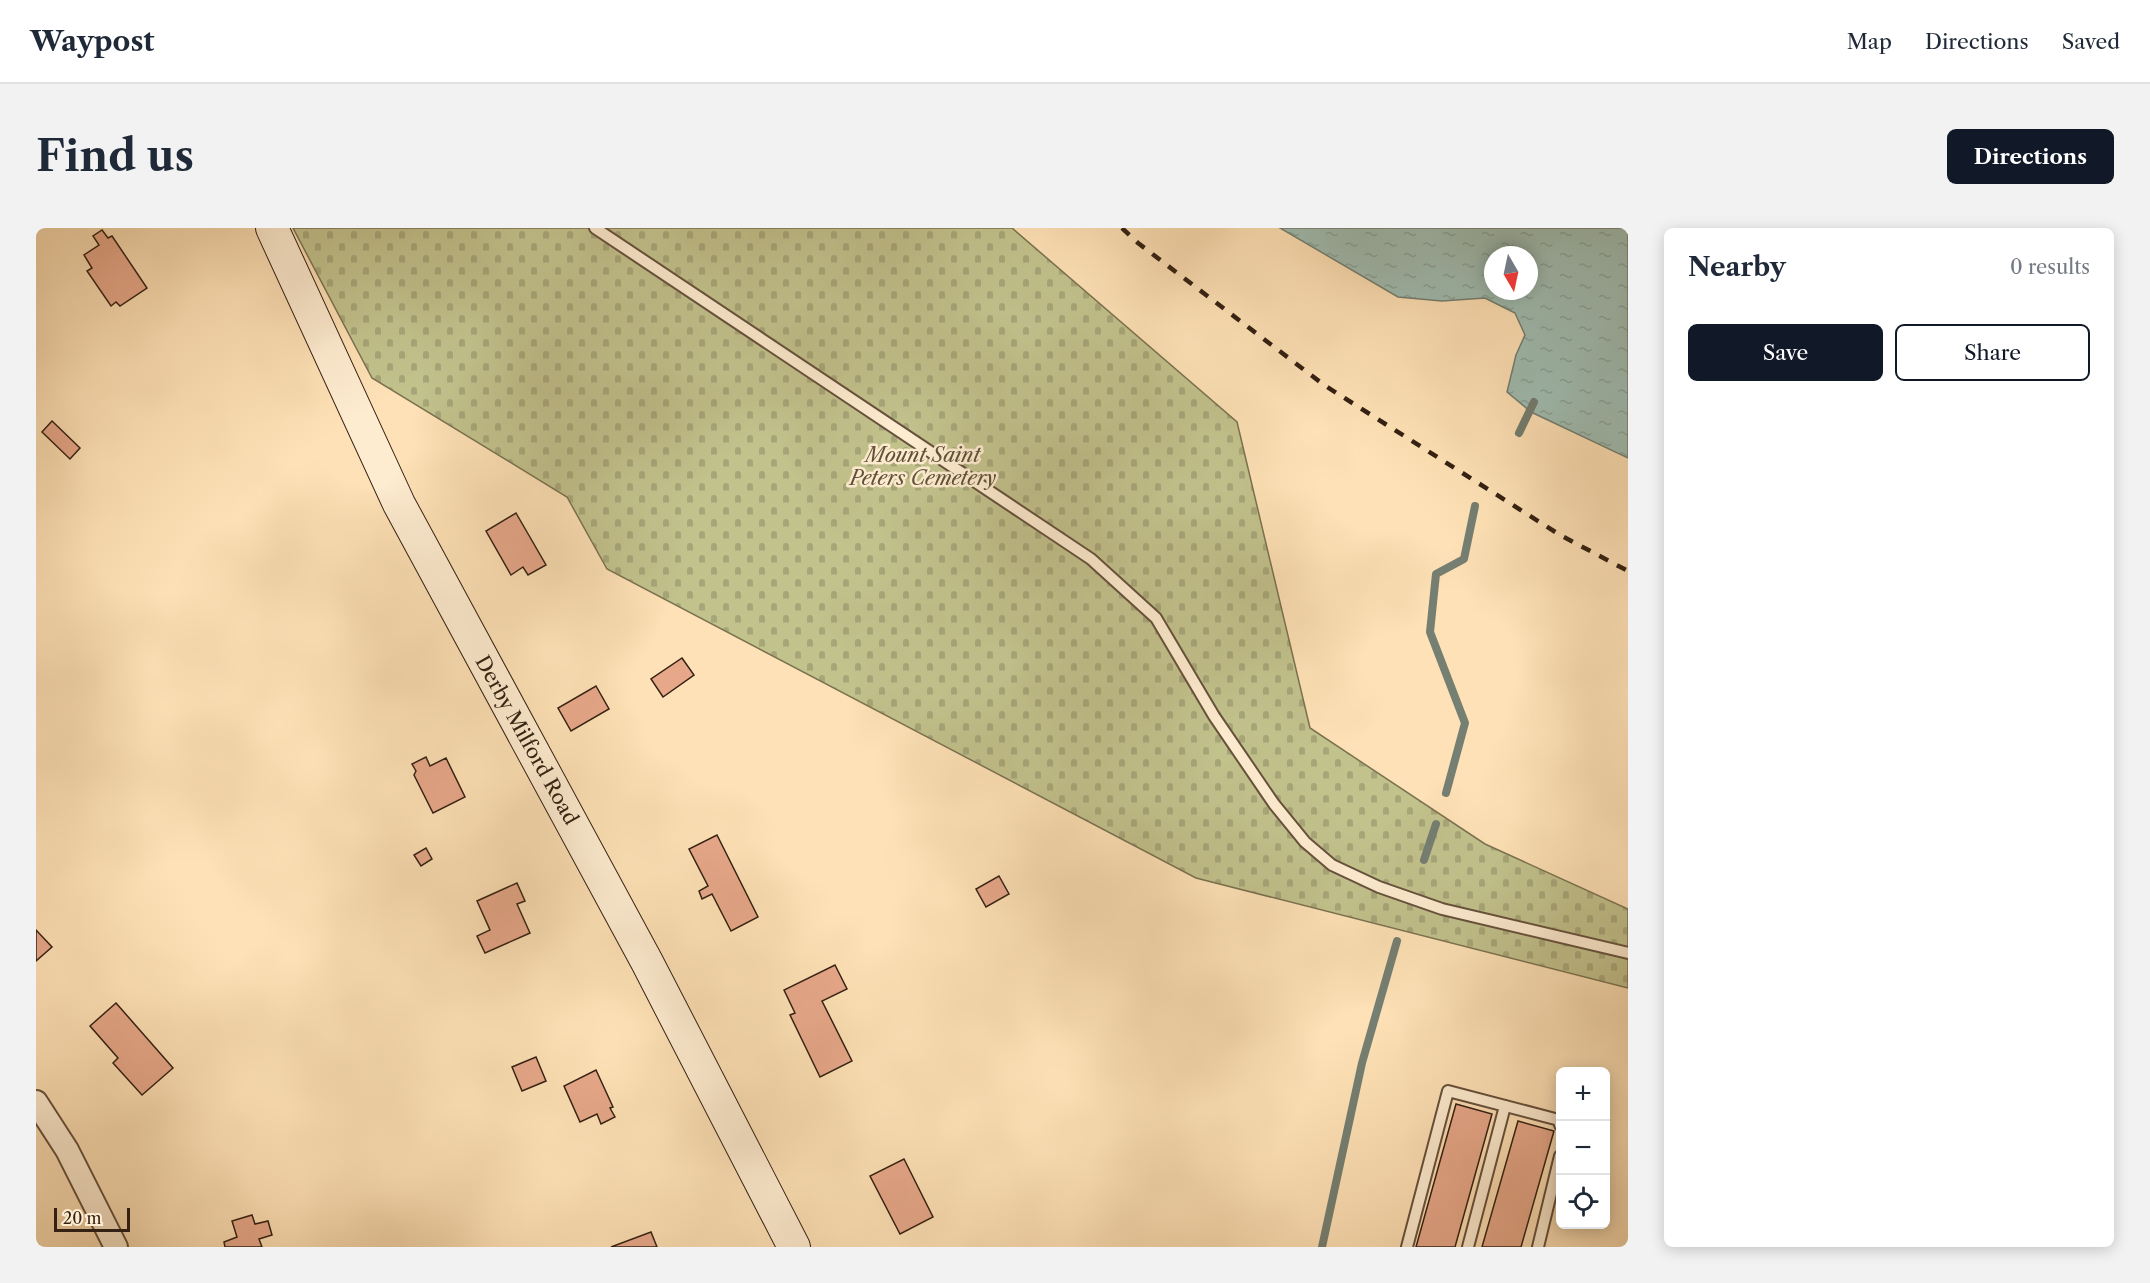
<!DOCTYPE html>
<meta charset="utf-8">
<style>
:root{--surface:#fff;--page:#f2f2f3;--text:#1f2937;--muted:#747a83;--line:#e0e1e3;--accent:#111827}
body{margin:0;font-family:"Libre Caslon Text",serif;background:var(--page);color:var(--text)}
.controls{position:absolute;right:18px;bottom:18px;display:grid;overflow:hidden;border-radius:9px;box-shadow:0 3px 15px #0003}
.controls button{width:54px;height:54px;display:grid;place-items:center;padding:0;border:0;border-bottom:2px solid var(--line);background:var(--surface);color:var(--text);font:30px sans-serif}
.compass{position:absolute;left:1448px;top:18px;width:54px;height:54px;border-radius:50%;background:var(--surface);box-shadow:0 3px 15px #0003;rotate:171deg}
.scale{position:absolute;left:18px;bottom:15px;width:76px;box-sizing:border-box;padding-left:6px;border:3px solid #342113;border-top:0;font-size:16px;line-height:21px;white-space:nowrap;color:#342113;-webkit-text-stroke:4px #feecd0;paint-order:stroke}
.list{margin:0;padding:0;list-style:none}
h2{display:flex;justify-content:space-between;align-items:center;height:78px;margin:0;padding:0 24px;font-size:26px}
h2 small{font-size:20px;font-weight:400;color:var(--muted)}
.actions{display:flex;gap:12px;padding:18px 24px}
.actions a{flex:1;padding:14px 0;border:2px solid var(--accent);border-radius:9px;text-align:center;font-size:21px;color:var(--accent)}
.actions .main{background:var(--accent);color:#fff}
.icon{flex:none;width:33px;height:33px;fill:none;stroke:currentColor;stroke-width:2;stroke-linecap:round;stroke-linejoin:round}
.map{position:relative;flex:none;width:1592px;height:1019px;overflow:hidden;border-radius:9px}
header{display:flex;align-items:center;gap:36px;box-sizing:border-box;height:84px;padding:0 30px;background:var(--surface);border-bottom:2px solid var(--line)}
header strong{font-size:28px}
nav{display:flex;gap:33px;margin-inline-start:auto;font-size:21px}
.intro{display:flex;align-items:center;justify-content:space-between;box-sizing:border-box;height:144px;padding:0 36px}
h1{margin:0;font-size:42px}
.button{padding:15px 27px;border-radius:9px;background:var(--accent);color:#fff;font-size:21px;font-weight:700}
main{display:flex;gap:36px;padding:0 36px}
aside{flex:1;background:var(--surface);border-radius:9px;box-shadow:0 3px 15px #0003}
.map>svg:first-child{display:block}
</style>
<header>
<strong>Waypost</strong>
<nav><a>Map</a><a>Directions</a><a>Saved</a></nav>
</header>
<div class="intro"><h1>Find us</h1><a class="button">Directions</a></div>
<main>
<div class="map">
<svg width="1592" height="1019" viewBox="0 0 1592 1019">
<defs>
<pattern id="cemetery-stones" width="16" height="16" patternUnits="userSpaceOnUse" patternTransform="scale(1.5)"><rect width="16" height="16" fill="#c2c28d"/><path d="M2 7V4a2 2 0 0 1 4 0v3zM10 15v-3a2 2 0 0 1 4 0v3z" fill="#a7a679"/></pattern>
<pattern id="water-ripples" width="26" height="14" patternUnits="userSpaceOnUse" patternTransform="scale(1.5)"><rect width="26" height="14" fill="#a0bdb2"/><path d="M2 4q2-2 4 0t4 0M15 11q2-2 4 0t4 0" fill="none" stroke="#8aa298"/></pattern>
</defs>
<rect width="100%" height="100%" fill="#fee1b6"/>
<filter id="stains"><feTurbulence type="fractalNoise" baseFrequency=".00333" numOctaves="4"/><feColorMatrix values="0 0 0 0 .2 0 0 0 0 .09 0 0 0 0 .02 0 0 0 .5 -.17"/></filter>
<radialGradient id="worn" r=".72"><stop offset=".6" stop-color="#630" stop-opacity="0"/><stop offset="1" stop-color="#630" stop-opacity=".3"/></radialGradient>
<polygon fill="url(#cemetery-stones)" stroke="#7b7250" stroke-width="1.5" points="257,0 976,0 1201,194 1274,500 1449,616 1592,681 1592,760 1160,650 571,341 531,269 336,150"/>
<path fill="url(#water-ripples)" stroke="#757f72" stroke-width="1.5" fill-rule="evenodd" d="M1244,0H1592V230L1495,184L1471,164L1480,127L1489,107L1479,85L1449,70L1406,73L1362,69ZM1457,27H1493V63H1457Z"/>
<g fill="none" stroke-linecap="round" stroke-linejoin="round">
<g stroke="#757f72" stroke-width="8">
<polyline points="1483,205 1498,174"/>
<polyline points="1410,565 1429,495 1394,404 1400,346 1428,331 1439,278"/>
<polyline points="1388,632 1400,596"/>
<polyline points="1286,1019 1326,835 1361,713"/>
</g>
</g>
<g fill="#e7a88a" stroke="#342113" stroke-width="1.5">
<polygon points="66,2 72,10 76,8 111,60 84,78 80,74 75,78 51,43 56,40 48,27 63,17 57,8"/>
<polygon points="16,193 44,220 34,231 6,204"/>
<polygon points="480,285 510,337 492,347 487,339 475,347 450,303"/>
<polygon points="646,430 658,447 627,469 615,451"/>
<polygon points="560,458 573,481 535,503 522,480"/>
<polygon points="390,529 394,538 410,530 429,569 397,585 378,547 380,543 376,536"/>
<polygon points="681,607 722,689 695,703 676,666 666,671 663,663 672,658 653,621"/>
<polygon points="390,620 396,631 385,638 378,627"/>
<polygon points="963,648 973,666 950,679 940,661"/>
<polygon points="481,655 489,673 481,676 494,705 449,725 441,708 454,702 441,673"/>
<polygon points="0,702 16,719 0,733"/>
<polygon points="799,737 811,761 786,773 816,833 784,849 754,787 759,785 748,762"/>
<polygon points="80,775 137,840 106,867 77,835 82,830 54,798"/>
<polygon points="500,829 510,853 486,863 476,839"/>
<polygon points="560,842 577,879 574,880 579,889 565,896 561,886 544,894 528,858"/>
<polygon points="1420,876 1456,886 1419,1019 1380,1019"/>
<polygon points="1482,893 1518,903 1485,1019 1446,1019"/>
<polygon points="868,931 897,989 864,1006 834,948"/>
<polygon points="216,987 219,996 232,993 236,1007 223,1011 226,1019 189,1019 188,1014 201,1009 196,993"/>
<polygon points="615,1004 621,1019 575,1019"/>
</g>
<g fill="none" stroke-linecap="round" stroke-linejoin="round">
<defs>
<g id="lane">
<polyline points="559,0 1055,331 1120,390 1178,488 1238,576 1269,614 1296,637 1343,659 1406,681 1592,725"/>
<polyline points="1371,1019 1412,863 1523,892 1524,897"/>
<polyline points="1432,1019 1469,878"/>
<polyline points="1502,1019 1524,928"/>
</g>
<polyline id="street" points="0,874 31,922 80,1019"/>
<polyline id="secondary" points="236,0 363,276 611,734 758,1019"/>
</defs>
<use href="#lane" stroke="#66513c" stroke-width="14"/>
<use href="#street" stroke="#66513c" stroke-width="26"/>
<use href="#secondary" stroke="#342113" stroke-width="34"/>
<use href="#lane" stroke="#feecd0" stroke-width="10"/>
<use href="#street" stroke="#feecd0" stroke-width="22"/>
<use href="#secondary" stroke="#feecd0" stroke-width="32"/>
<polyline stroke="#342113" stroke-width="4.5" stroke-dasharray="10 10" stroke-linecap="butt" points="1086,0 1102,15 1288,157 1524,307 1592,343"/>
</g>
<g text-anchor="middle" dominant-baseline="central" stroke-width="5" stroke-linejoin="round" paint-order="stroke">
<g font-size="20" font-style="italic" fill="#5f5138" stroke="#feecd0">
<text x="887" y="227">Mount Saint<tspan x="887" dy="23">Peters Cemetery</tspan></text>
</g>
<g font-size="20" fill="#342113" stroke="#feecd0">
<text transform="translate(491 512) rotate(61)">Derby Milford Road</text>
</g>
</g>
<rect width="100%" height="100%" filter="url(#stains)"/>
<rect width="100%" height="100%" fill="url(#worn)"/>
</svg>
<div class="controls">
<button>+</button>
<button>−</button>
<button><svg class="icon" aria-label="locate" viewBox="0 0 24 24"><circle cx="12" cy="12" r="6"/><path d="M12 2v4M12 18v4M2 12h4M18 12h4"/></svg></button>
</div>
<svg class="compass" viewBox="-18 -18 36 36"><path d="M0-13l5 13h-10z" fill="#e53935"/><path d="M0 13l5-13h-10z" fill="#747a83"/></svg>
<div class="scale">20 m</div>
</div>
<aside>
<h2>Nearby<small>0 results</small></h2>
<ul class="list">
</ul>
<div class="actions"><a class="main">Save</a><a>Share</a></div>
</aside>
</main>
